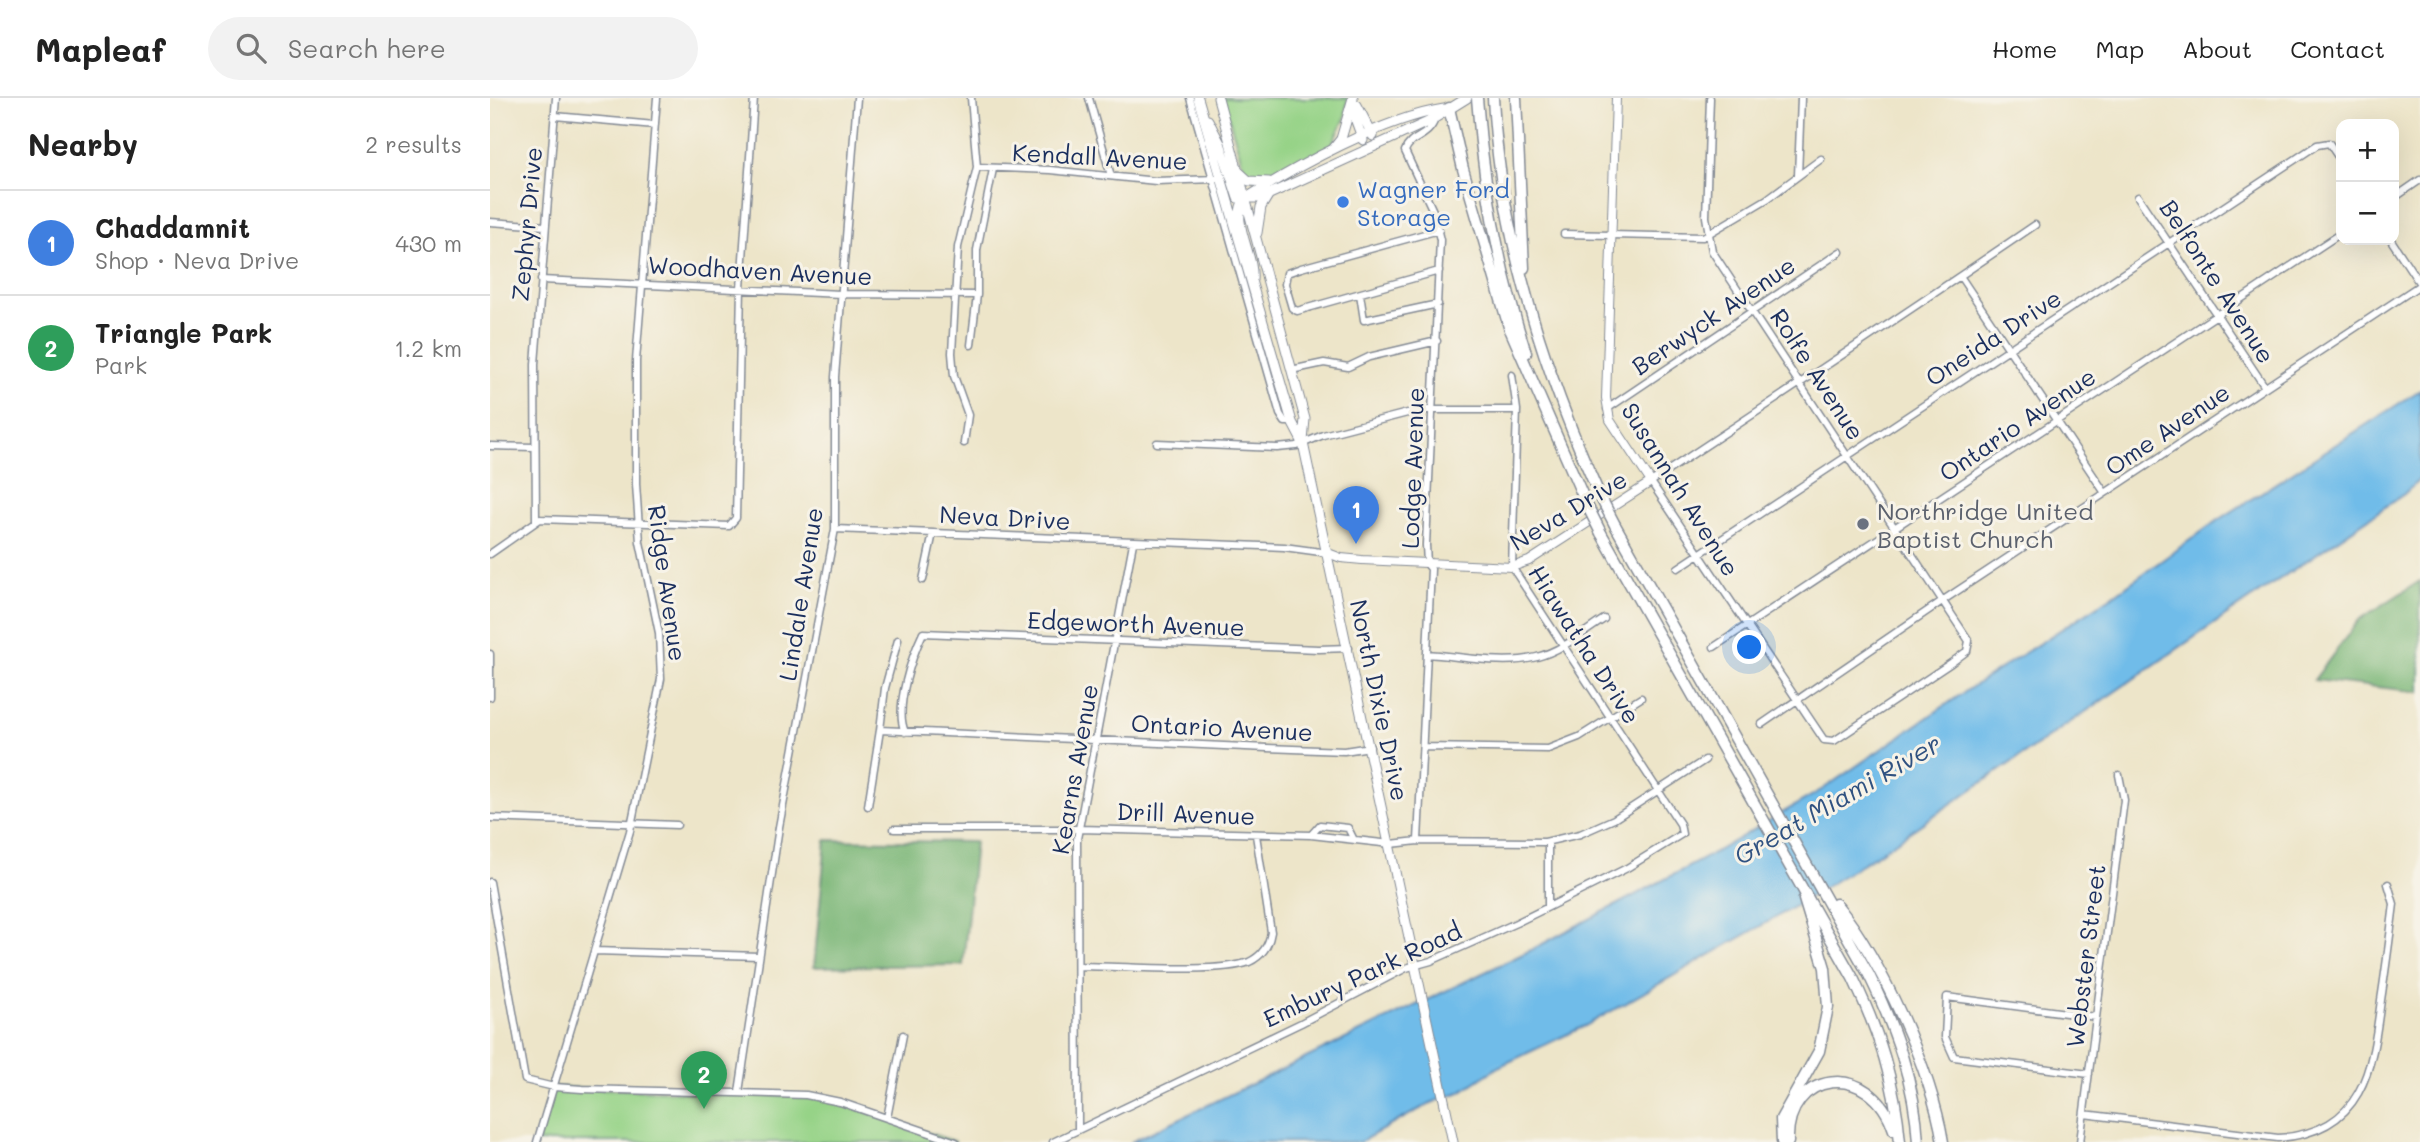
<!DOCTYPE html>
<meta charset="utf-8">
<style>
:root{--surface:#fff;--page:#f2f2f2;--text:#222;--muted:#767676;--line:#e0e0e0;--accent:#0b8043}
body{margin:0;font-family:Mali,sans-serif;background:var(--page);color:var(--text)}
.controls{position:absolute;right:21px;top:21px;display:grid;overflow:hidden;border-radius:14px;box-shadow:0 7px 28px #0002}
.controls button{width:63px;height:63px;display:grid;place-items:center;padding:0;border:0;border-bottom:2px solid var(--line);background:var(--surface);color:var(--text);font:35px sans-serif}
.you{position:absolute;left:1260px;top:550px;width:24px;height:24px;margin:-18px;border:5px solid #fff;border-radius:50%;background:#1a73e8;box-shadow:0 0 0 10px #1a73e833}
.badge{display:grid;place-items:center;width:46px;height:46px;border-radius:50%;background:var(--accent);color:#fff;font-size:23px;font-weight:700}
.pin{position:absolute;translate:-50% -58px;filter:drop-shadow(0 2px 4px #0008)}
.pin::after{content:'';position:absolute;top:37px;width:24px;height:21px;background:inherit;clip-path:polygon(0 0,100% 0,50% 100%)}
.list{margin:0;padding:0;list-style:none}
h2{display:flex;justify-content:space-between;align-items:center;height:91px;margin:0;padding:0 28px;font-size:30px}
h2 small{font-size:23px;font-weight:400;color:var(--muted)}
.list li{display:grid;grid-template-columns:46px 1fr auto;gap:21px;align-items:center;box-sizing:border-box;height:105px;padding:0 28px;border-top:2px solid var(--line)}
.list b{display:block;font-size:26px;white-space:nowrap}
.list p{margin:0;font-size:23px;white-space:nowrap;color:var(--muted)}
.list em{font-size:23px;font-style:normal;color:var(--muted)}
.icon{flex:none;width:38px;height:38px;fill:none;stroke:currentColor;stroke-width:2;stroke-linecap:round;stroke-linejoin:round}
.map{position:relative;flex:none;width:1930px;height:1044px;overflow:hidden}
header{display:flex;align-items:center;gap:42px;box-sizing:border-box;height:98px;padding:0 35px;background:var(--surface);border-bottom:2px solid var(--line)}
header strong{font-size:33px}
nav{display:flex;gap:38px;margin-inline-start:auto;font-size:24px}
.search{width:490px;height:63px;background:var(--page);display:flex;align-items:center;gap:18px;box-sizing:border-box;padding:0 24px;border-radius:38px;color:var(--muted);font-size:26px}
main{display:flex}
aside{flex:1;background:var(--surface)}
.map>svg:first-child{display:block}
.green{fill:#96d387;stroke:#588172;stroke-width:2}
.forest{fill:#78b574;stroke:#4a7269;stroke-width:2}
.water{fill:#6fbce9;stroke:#4576a4;stroke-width:2}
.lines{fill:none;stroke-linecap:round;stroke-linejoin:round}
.minor-casing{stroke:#848a94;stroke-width:9}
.tertiary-casing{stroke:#848a94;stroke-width:10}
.secondary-casing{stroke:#848a94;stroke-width:11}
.motorway-casing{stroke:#848a94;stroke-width:13}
.minor{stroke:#fff;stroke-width:6}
.tertiary{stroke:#fff;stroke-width:8}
.secondary{stroke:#fff;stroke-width:9}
.motorway{stroke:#fff;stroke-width:10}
.motorway-bridge-casing{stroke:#848a94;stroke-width:13;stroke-linecap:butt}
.motorway-bridge{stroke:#fff;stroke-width:10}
.shop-dot{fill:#3f7fe0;stroke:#f7f3e8;stroke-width:2.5}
.worship-dot{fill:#6b7280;stroke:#f7f3e8;stroke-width:2.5}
.labels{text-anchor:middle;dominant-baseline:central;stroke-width:6;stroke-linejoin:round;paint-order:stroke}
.street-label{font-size:24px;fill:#1b2f5e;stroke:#f7f3e8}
.shop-label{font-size:24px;fill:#366cbe;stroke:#f7f3e8;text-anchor:start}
.worship-label{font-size:24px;fill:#5b616d;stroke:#f7f3e8;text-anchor:start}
.water-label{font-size:26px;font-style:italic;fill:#305281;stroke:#f7f3e8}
</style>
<header>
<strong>Mapleaf</strong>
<div class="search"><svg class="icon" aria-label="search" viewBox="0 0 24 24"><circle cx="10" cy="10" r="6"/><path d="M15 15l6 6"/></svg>Search here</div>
<nav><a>Home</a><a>Map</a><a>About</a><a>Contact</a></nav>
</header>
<main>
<aside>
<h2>Nearby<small>2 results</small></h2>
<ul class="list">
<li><span class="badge" style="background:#3f7fe0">1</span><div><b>Chaddamnit</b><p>Shop · Neva Drive</p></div><em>430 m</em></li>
<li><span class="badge" style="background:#2e9e5b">2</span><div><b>Triangle Park</b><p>Park</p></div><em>1.2 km</em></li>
</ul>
</aside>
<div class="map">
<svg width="1930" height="1044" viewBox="0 0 1930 1044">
<rect width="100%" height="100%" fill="#f7f3e8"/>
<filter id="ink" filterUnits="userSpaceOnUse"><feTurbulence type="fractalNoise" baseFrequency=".0143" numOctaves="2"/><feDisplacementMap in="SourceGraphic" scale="14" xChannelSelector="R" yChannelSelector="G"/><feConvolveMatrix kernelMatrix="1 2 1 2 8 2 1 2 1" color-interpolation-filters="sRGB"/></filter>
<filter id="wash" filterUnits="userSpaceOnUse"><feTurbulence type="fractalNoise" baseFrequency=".00686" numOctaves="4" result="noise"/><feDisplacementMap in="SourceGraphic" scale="28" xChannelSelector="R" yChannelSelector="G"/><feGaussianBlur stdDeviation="1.57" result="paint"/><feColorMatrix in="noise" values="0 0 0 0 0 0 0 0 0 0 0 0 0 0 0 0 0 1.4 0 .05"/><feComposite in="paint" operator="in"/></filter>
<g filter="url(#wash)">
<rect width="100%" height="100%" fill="#ede5c9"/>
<!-- green -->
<path class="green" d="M733,0H858L855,21L840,50L770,82L756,78Z
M64,989L332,999L466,1044H47Z"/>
<!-- forest -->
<path class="forest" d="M1930,483V594L1824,582L1869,522Z
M336,742L485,744L473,867L324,869Z"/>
<!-- water -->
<path class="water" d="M1930,292V381L1914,396L1389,755L1297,813L1095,928L1008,969L970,994L941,1005L870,1044H641L1041,852L1217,759L1333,691L1479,591L1621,499L1721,427Z"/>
</g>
<g filter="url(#ink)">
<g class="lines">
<!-- minor casing -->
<g class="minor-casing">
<path id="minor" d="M599,0L621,78
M700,0L790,316L795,324H802
M1220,0L1216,119L1222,153L1479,543L1477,553L1461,565L1344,643L1334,642L1161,384C1289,299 1418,214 1545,127
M65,18L165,27
M487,69L560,72L666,83L726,81
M1308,78L1311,0
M1648,99L1775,289
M1904,100L1930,82
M0,124L55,128
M949,132L811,170L797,175L795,186L802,210L807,213L949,173
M1074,136L1213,139L1277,101L1331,61
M1901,142L1930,186
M1470,178L1615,395
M51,182L351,196L487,197
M870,196L874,222L948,206
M481,247L487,197V152L503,71
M801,272L834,265L858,269L879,259L947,243
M1117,311L1350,154
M474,345L478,317L464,278L462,255L468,149L487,69L481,0
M667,345L787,350L807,348L833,337L929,312H1027
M0,348L44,349
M46,423L45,266L66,0
M345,431L794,449L838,455
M0,456L50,421L239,428L246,420L251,190L264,0
M1188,470L1827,47L1839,45L1851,63
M433,482L443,435
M408,542L395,590L390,632L777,650L854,653L880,649
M1224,549L1851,135
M0,556V599
M937,556C971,558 1014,568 1047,559C1071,553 1094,534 1114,521
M1272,626L1455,501L1930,187
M415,634C404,610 422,558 433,535L829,551L859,550
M933,649L1058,651L1089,639L1151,600
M378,708L390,632
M0,720L187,727
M404,731H590L821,737L901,746L928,743L1055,744L1090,736L1124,721L1215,662
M821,737L830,727L858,730L863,740
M928,743L941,471L937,466L936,447L950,142L943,113L915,53C921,37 938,41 945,21
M0,784L35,982L64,989L92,991L316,997L350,1004L466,1044
M1058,809V744
M105,853L269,858
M589,868C627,868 728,876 759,864C772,858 779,847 781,834L766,737
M1599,976L1464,959L1455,939L1457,899L1606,919
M249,994L289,729L345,431V279L367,0
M1594,1016L1788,1040C1874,1034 1882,971 1891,902C1896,870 1900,838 1904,806L1898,786
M397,1020L413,937
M588,1032L587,741L643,445
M47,1044L140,733L171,581L169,535L150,444L146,386V263L167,0
M563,1044L811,925L916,870L941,863L1026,825L1137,770L1192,736L1190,726L1022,469L1027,312L1022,277
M1590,1044L1634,702L1629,677"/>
</g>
<!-- tertiary casing -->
<g class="tertiary-casing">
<path id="tertiary" d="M838,455L851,460L872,462L1022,469L1039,463L1161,384L1120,322L1116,300L1126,0"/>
</g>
<!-- secondary casing -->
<g class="secondary-casing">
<path id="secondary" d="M708,0L802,324L813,345L963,1044
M728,0L815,321L813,343
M864,5L866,23L873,42
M867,7L883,38
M718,22L730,45L748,100H771L940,23L977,0
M844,50L851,41L863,0
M748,73L759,83L779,84
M767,135L771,109L779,96
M762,182C765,157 739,123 755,101C807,68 894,20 954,11"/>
</g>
<!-- motorway casing -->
<g class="motorway-casing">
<path id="motorway" d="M987,0C993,87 1009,172 1036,255
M1003,0C1010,137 1053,271 1109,396
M1026,0L1034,170
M959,10L973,71L1019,229L1096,405
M1125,427L1379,877C1405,930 1425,985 1428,1044
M1111,435L1363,880C1389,934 1405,984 1410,1044
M1346,806C1392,863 1441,972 1453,1044
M1292,1044L1291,1021L1329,953L1338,909L1335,870L1314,801
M1298,1044C1295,972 1381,961 1404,1032"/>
</g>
<!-- minor -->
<use href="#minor" class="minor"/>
<!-- tertiary -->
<use href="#tertiary" class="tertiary"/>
<!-- secondary -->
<use href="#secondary" class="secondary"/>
<!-- motorway -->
<use href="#motorway" class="motorway"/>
<!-- motorway-bridge casing -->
<g class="motorway-bridge-casing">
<path id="motorway-bridge" d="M1109,396L1125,427
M1096,405L1111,435"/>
</g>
<!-- motorway-bridge -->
<use href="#motorway-bridge" class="motorway-bridge"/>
</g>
</g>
<!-- markers -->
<circle class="shop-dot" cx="853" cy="104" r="7"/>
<circle class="worship-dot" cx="1373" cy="426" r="7"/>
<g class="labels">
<!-- street labels -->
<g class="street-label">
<text transform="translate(610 58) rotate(3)">Kendall Avenue</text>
<text transform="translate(36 126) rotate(-85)">Zephyr Drive</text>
<text transform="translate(270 172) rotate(3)">Woodhaven Avenue</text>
<text transform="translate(1728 183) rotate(57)">Belfonte Avenue</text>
<text transform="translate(1223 217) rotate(-34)">Berwyck Avenue</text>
<text transform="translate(1503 239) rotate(-33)">Oneida Drive</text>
<text transform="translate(1328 276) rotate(57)">Rolfe Avenue</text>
<text transform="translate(1527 326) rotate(-34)">Ontario Avenue</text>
<text transform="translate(1677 331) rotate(-34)">Ome Avenue</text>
<text transform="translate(922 370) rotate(-88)">Lodge Avenue</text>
<text transform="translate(1191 391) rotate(58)">Susannah Avenue</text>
<text transform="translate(1078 412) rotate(-31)">Neva Drive</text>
<text transform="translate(515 419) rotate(3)">Neva Drive</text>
<text transform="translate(178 485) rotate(82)">Ridge Avenue</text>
<text transform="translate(310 496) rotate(-81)">Lindale Avenue</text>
<text transform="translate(646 525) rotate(2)">Edgeworth Avenue</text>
<text transform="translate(1095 546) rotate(57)">Hiawatha Drive</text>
<text transform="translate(890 602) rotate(78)">North Dixie Drive</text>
<text transform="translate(732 629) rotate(3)">Ontario Avenue</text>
<text transform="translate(584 671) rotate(-80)">Kearns Avenue</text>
<text transform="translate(696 715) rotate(2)">Drill Avenue</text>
<text transform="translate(1595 858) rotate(-83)">Webster Street</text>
<text transform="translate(872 876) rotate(-25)">Embury Park Road</text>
</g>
<!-- shop labels -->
<g class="shop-label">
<text x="867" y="90">Wagner Ford<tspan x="867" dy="28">Storage</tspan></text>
</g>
<!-- worship labels -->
<g class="worship-label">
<text x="1387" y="412">Northridge United<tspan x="1387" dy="28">Baptist Church</tspan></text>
</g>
<!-- water labels -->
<g class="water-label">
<text transform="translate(1347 701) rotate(-30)">Great Miami River</text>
</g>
</g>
</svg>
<div class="controls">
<button>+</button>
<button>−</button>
</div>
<div class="you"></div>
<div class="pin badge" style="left:866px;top:446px;background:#3f7fe0">1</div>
<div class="pin badge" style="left:214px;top:1011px;background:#2e9e5b">2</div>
</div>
</main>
